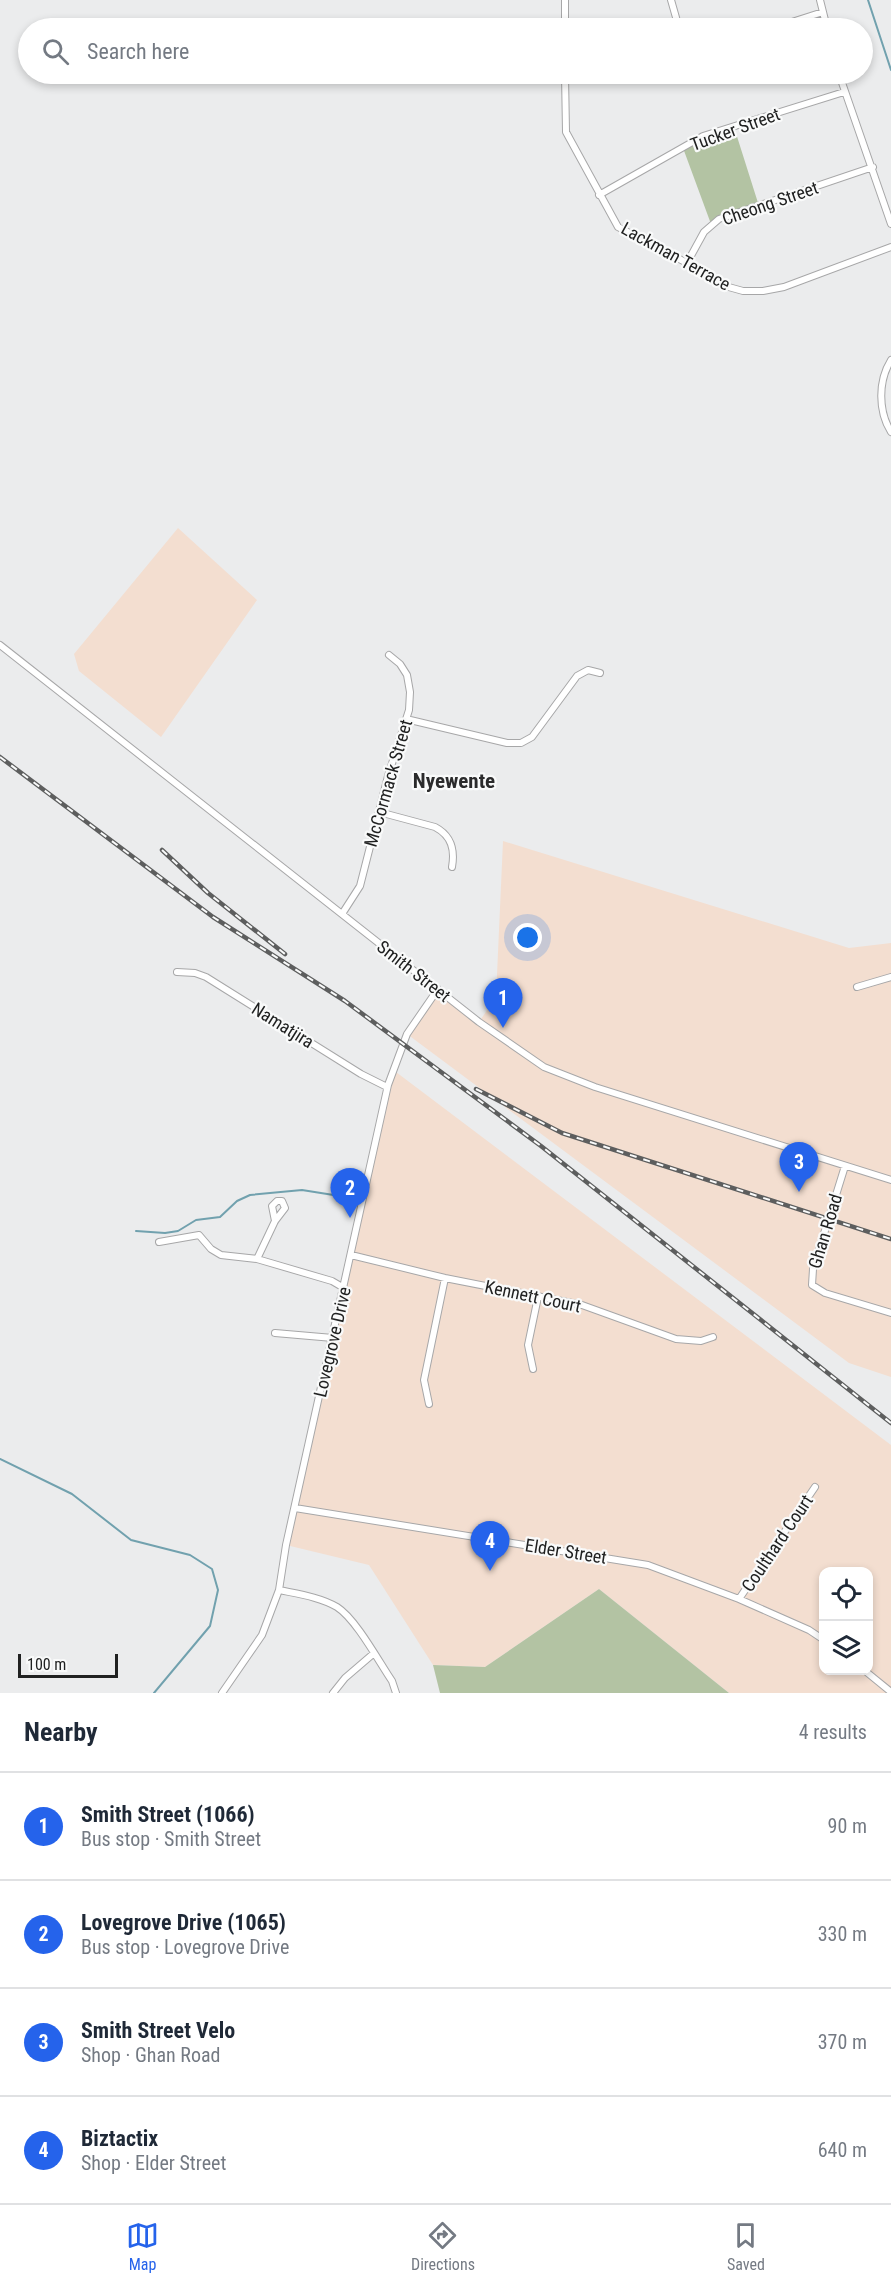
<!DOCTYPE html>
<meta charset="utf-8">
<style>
:root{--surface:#fff;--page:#f6f6f7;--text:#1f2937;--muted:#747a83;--line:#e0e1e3;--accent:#2563eb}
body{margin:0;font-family:"Roboto Condensed",sans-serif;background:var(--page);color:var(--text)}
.controls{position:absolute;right:18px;bottom:18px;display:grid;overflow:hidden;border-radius:12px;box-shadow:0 3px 9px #0003}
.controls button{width:54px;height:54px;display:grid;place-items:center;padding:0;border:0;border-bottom:2px solid var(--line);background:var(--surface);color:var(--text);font:30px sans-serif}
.scale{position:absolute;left:18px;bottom:15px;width:100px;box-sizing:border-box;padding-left:6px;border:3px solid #202121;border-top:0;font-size:16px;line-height:21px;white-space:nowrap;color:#202121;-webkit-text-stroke:4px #f9fafa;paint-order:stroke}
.you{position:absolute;left:528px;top:938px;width:21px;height:21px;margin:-15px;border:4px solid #fff;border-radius:50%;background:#1a73e8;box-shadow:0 0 0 9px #1a73e833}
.badge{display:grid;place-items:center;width:39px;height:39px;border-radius:50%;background:var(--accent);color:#fff;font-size:20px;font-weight:700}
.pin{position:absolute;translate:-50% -50px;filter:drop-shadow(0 2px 3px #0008)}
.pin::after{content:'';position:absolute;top:32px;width:21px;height:18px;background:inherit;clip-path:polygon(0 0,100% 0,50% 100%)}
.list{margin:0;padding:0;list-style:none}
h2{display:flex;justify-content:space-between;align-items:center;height:78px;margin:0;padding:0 24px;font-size:26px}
h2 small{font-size:20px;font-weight:400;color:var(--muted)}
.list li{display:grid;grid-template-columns:39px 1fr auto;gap:18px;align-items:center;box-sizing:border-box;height:108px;padding:0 24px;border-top:2px solid var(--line)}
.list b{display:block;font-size:22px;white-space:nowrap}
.list p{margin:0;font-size:20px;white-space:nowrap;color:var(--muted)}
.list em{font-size:20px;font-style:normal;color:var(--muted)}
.icon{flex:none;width:33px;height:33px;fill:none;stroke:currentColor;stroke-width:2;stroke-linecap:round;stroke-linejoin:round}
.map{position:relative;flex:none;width:891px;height:1693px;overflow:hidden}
.search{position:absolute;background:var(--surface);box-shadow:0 3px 9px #0003;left:18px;right:18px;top:18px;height:66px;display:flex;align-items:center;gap:15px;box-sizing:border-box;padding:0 21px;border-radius:33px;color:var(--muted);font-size:22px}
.sheet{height:510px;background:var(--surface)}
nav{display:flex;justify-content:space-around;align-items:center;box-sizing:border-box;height:84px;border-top:2px solid var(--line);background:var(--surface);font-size:16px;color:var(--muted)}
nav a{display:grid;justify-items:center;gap:3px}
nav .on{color:var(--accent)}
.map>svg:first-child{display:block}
.industrial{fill:#f3ded0;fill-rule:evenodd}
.green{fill:#b3c3a3}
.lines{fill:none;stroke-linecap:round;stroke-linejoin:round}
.stream{stroke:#71a1ae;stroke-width:2}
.street-casing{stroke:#a7a7a8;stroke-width:8}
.street{stroke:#fff;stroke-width:6}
.rail-casing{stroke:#5d5e5e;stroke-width:4.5}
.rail{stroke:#f9fafa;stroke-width:2;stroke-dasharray:7;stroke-linecap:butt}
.labels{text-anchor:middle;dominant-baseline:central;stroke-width:4.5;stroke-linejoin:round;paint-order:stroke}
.street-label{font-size:18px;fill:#202121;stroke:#f9fafa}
.quarter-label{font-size:21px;font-weight:bold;fill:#2b2b2c;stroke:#f9fafa}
</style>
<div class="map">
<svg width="891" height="1693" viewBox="0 0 891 1693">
<rect width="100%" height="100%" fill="#ebeced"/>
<!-- industrial -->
<path class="industrial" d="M178,528L257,600L161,737L79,671L74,654Z
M503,841L849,948L891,943V1377L849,1363L407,1034L438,989L479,1022L496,997Z
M392,1069L891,1445V1693H729L599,1589L485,1667L433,1665L369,1565L286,1545ZM824,1572H868V1670H824Z"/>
<!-- green -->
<path class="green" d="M734,127L759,206L711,224L683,148L703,136Z
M599,1589L729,1693H440L433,1665L485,1667Z"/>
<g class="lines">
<!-- stream -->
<path class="stream" d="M868,0L891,70
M136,1231L165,1233L178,1231L196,1220L220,1217L237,1201L250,1195L302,1190L346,1197
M0,1459L72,1494L131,1540L190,1555L212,1569L218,1590L210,1626L154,1693"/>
<!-- street casing -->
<g class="street-casing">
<path id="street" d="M671,0L679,28
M820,0L827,28
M565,28V0
M773,28L823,12
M565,74L566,132L618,227L687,263L725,286L743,291H763L784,287L891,247
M839,74L891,224
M599,195L703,136L844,92
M687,263L704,232L719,219L873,167
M891,360C878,381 878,411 891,432
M0,645L479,1022L544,1067L595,1087L891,1180
M406,719L507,743H521L532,737L577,676L588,670L600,673
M379,812L435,827C452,836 455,850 452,867
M342,914L360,886L388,776L409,710L410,692L407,675L400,664L389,655
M177,972L195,973L206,977L361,1074L387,1087
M857,987L891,977
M845,1166L813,1269L812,1285L825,1293L891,1313
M159,1242L199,1235L211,1249L221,1255L257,1259L332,1281L344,1288
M351,1255L445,1278L582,1305L676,1339L701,1341L713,1337
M257,1259L275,1221L285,1208L282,1201H277L272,1206L275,1221
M275,1333L333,1338
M533,1369L528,1345L538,1297
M429,1404L424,1380L445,1278
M295,1508L648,1565L739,1599L809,1630L824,1640
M279,1590C298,1594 320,1597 337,1607C356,1619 379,1662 392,1681L396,1693
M739,1599L815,1487
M864,1670L891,1692
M222,1693L262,1635L279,1590L286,1545L388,1085L407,1034L438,989
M333,1693L345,1678L373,1654"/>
</g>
<!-- street -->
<use href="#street" class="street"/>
<!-- rail casing -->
<g class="rail-casing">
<path id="rail" d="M0,757L213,917L345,1001L541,1146L891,1423
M162,850L208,893L285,954
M476,1089L562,1133L891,1239"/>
</g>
<!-- rail -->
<use href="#rail" class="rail"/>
</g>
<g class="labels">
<!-- street labels -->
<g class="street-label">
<text transform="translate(735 129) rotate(-20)">Tucker Street</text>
<text transform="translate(770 203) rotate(-19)">Cheong Street</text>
<text transform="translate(676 256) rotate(29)">Lackman Terrace</text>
<text transform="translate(388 783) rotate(-74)">McCormack Street</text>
<text transform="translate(414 971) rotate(38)">Smith Street</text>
<text transform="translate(283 1025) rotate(32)">Namatjira</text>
<text transform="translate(825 1231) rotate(-73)">Ghan Road</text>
<text transform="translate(533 1296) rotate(12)">Kennett Court</text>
<text transform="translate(332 1342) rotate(-77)">Lovegrove Drive</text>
<text transform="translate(777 1543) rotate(-56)">Coulthard Court</text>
<text transform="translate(566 1551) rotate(9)">Elder Street</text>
</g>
<!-- quarter labels -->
<g class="quarter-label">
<text x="454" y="781">Nyewente</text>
</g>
</g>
</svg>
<div class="controls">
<button><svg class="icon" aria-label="locate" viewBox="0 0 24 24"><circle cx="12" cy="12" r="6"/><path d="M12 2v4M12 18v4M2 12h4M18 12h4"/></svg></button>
<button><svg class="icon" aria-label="layers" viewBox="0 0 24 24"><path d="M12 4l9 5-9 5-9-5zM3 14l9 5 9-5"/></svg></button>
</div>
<div class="scale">100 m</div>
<div class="you"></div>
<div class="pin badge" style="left:503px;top:1028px">1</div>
<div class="pin badge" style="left:350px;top:1218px">2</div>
<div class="pin badge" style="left:799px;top:1192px">3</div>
<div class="pin badge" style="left:490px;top:1571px">4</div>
<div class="search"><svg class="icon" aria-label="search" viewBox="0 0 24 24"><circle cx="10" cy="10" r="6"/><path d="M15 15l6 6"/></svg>Search here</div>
</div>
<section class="sheet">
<h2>Nearby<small>4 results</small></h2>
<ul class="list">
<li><span class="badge">1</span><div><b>Smith Street (1066)</b><p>Bus stop · Smith Street</p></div><em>90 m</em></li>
<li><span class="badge">2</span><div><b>Lovegrove Drive (1065)</b><p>Bus stop · Lovegrove Drive</p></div><em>330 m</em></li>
<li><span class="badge">3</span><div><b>Smith Street Velo</b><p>Shop · Ghan Road</p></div><em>370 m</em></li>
<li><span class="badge">4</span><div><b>Biztactix</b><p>Shop · Elder Street</p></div><em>640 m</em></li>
</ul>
</section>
<nav>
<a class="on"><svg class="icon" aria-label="map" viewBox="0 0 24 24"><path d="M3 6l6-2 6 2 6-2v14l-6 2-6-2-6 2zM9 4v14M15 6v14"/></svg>Map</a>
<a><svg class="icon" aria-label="directions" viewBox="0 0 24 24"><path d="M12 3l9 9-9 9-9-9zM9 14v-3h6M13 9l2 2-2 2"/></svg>Directions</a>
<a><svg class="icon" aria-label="saved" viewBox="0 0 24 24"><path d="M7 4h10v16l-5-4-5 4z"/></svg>Saved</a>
</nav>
